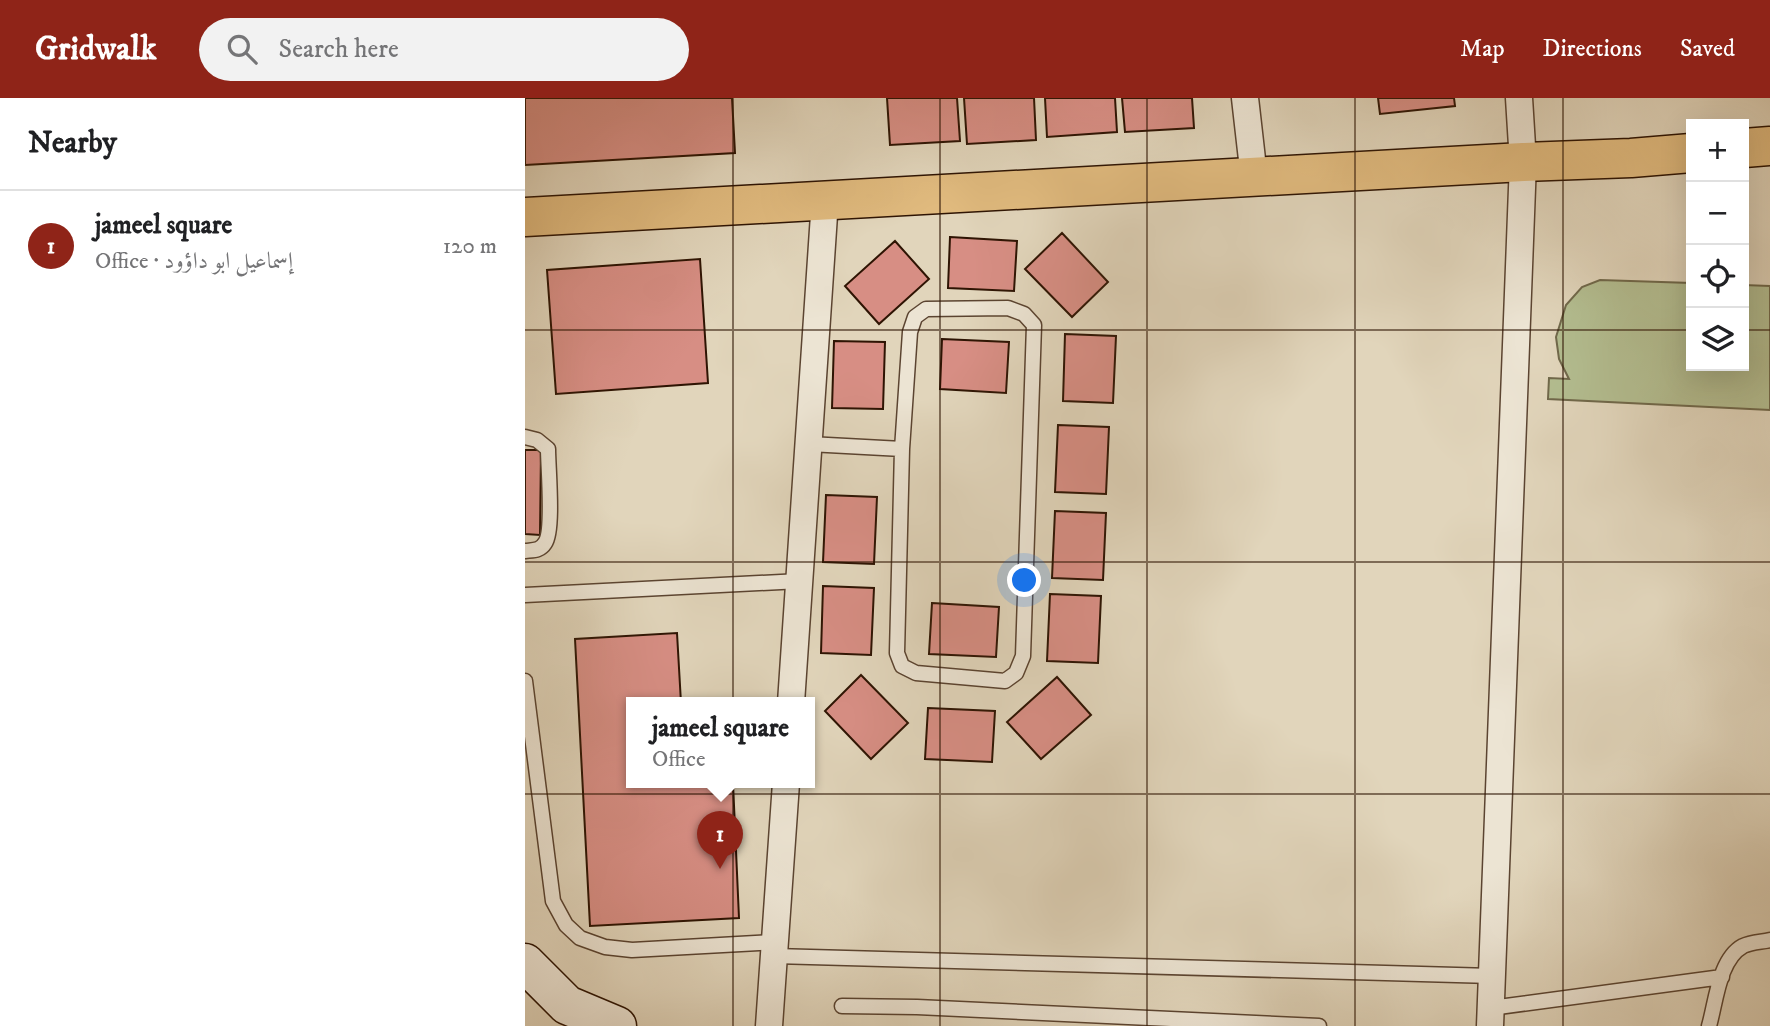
<!DOCTYPE html>
<meta charset="utf-8">
<style>
:root{--surface:#fff;--page:#f2f2f2;--text:#202124;--muted:#757577;--line:#e0e0e0;--accent:#8f2418}
body{margin:0;font-family:"IM FELL DW Pica",Amiri,serif;background:var(--page);color:var(--text)}
.controls{position:absolute;right:21px;top:21px;display:grid;overflow:hidden;border-radius:0px;box-shadow:0 7px 28px #0002}
.controls button{width:63px;height:63px;display:grid;place-items:center;padding:0;border:0;border-bottom:2px solid var(--line);background:var(--surface);color:var(--text);font:35px sans-serif}
.you{position:absolute;left:500px;top:483px;width:24px;height:24px;margin:-18px;border:5px solid #fff;border-radius:50%;background:#1a73e8;box-shadow:0 0 0 10px #1a73e833}
.badge{display:grid;place-items:center;width:46px;height:46px;border-radius:50%;background:var(--accent);color:#fff;font-size:23px;font-weight:700}
.pin{position:absolute;translate:-50% -58px;filter:drop-shadow(0 2px 4px #0008)}
.pin::after{content:'';position:absolute;top:37px;width:24px;height:21px;background:inherit;clip-path:polygon(0 0,100% 0,50% 100%)}
.popup{position:absolute;left:101px;top:599px;width:189px;height:91px;box-sizing:border-box;display:grid;place-content:center;border-radius:0px;background:var(--surface);filter:drop-shadow(0 2px 5px #0005);font-size:23px;white-space:nowrap;color:var(--muted)}
.popup b{font-size:26px;color:var(--text)}
.popup::after{content:'';position:absolute;left:50%;top:100%;margin-left:-14px;border:14px solid transparent;border-top-color:var(--surface)}
.list{margin:0;padding:0;list-style:none}
h2{display:flex;justify-content:space-between;align-items:center;height:91px;margin:0;padding:0 28px;font-size:30px}
h2 small{font-size:23px;font-weight:400;color:var(--muted)}
.list li{display:grid;grid-template-columns:46px 1fr auto;gap:21px;align-items:center;box-sizing:border-box;height:112px;padding:0 28px;border-top:2px solid var(--line)}
.list b{display:block;font-size:26px;white-space:nowrap}
.list p{margin:0;font-size:23px;white-space:nowrap;color:var(--muted)}
.list em{font-size:23px;font-style:normal;color:var(--muted)}
.icon{flex:none;width:38px;height:38px;fill:none;stroke:currentColor;stroke-width:2;stroke-linecap:round;stroke-linejoin:round}
.map{position:relative;flex:none;width:1245px;height:928px;overflow:hidden}
header{display:flex;align-items:center;gap:42px;box-sizing:border-box;height:98px;padding:0 35px;background:var(--accent);color:#fff}
header strong{font-size:33px}
nav{display:flex;gap:38px;margin-inline-start:auto;font-size:24px}
.search{width:490px;height:63px;background:var(--page);display:flex;align-items:center;gap:18px;box-sizing:border-box;padding:0 24px;border-radius:38px;color:var(--muted);font-size:26px}
main{display:flex}
aside{flex:1;background:var(--surface)}
.map>svg:first-child{display:block}
.green{fill:#b3bd90;stroke:#70684a;stroke-width:2}
.building{fill:#d78e84;stroke:#2e1403;stroke-width:2}
.lines{fill:none;stroke-linecap:round;stroke-linejoin:round}
.service-casing{stroke:#5b4431;stroke-width:17}
.minor-casing{stroke:#5b4431;stroke-width:29}
.secondary-casing{stroke:#2e1403;stroke-width:41}
.primary-casing{stroke:#2e1403;stroke-width:41}
.service{stroke:#ece4d3;stroke-width:14}
.minor{stroke:#ece4d3;stroke-width:26}
.secondary{stroke:#ece4d3;stroke-width:38}
.primary{stroke:#e0ba7e;stroke-width:38}
.grid{fill:none;stroke:#2e1403;stroke-width:2;stroke-opacity:0.55}
</style>
<header>
<strong>Gridwalk</strong>
<div class="search"><svg class="icon" aria-label="search" viewBox="0 0 24 24"><circle cx="10" cy="10" r="6"/><path d="M15 15l6 6"/></svg>Search here</div>
<nav><a>Map</a><a>Directions</a><a>Saved</a></nav>
</header>
<main>
<aside>
<h2>Nearby<small></small></h2>
<ul class="list">
<li><span class="badge">1</span><div><b>jameel square</b><p>Office · إسماعيل ابو داؤود</p></div><em>120 m</em></li>
</ul>
</aside>
<div class="map">
<svg width="1245" height="928" viewBox="0 0 1245 928">
<rect width="100%" height="100%" fill="#e1d5bb"/>
<filter id="stains"><feTurbulence type="fractalNoise" baseFrequency=".00286" numOctaves="4"/><feColorMatrix values="0 0 0 0 .2 0 0 0 0 .09 0 0 0 0 .02 0 0 0 .5 -.17"/></filter>
<radialGradient id="worn" r=".72"><stop offset=".6" stop-color="#630" stop-opacity="0"/><stop offset="1" stop-color="#630" stop-opacity=".3"/></radialGradient>
<!-- green -->
<path class="green" d="M1075,182L1166,185V268H1219V187L1245,188V312L1023,301L1024,280L1044,281L1034,261L1031,239L1041,207L1057,189Z"/>
<!-- building -->
<path class="building" d="M0,0H207L210,55L0,67Z
M362,0H432L435,43L365,47Z
M439,0H509L511,42L442,46Z
M520,0H590L592,34L522,39Z
M597,0H667L669,30L600,34Z
M853,0H929L930,8L855,16Z
M537,135L583,184L547,219L500,171Z
M425,139L492,143L489,193L423,190Z
M370,143L404,181L354,226L320,188Z
M175,161L183,285L31,296L22,172Z
M540,236L591,238L588,305L538,303Z
M417,241L484,244L481,295L415,291Z
M309,243L360,244L358,311L307,310Z
M533,327L584,329L581,396L530,394Z
M0,352H16L15,437L0,436Z
M301,397L352,399L349,466L298,464Z
M530,413L581,415L578,482L527,480Z
M298,488L349,490L346,557L296,555Z
M525,496L576,498L573,565L522,563Z
M407,505L474,509L471,559L404,556Z
M152,535L156,605H106V685H208L214,820L65,828L50,541Z
M336,577L383,625L346,661L300,613Z
M532,579L566,617L516,661L482,624Z
M403,610L470,613L467,664L400,661Z"/>
<g class="lines">
<!-- service casing -->
<g class="service-casing">
<path id="service" d="M0,339L12,342L23,351C23,369 29,433 20,445C15,453 8,452 0,453
M284,346L377,351L385,234L390,219L401,211L483,210L499,216L509,227L498,558L491,575L480,583L391,575L377,568L372,555L377,351
M0,497L275,483
M0,583L28,803L41,827L55,840L80,849L107,852L250,844
M249,858L967,878
M317,908L392,909L794,928
M966,910L1197,879
M1184,928C1191,904 1194,861 1218,848C1226,844 1236,844 1245,842"/>
</g>
<!-- minor casing -->
<g class="minor-casing">
<path id="minor" d="M720,0L729,79
M266,605L300,102
M244,928L261,685
M965,928L998,64L994,0"/>
</g>
<!-- secondary casing -->
<g class="secondary-casing">
<path id="secondary" d="M0,865L42,907L92,928"/>
</g>
<!-- primary casing -->
<g class="primary-casing">
<path id="primary" d="M1219,50L1245,48
M0,119L998,64L1106,60L1166,55"/>
</g>
<!-- service -->
<use href="#service" class="service"/>
<!-- minor -->
<use href="#minor" class="minor"/>
<!-- secondary -->
<use href="#secondary" class="secondary"/>
<!-- primary -->
<use href="#primary" class="primary"/>
</g>
<!-- grid -->
<path class="grid" d="M208,0V928M415,0V928M622,0V928M830,0V928M1038,0V928M0,232H1166M1219,232H1245M0,464H1245M0,696H1245"/>
<rect width="100%" height="100%" filter="url(#stains)"/>
<rect width="100%" height="100%" fill="url(#worn)"/>
</svg>
<div class="controls">
<button>+</button>
<button>−</button>
<button><svg class="icon" aria-label="locate" viewBox="0 0 24 24"><circle cx="12" cy="12" r="6"/><path d="M12 2v4M12 18v4M2 12h4M18 12h4"/></svg></button>
<button><svg class="icon" aria-label="layers" viewBox="0 0 24 24"><path d="M12 4l9 5-9 5-9-5zM3 14l9 5 9-5"/></svg></button>
</div>
<div class="you"></div>
<div class="pin badge" style="left:195px;top:771px">1</div>
<div class="popup"><b>jameel square</b>Office</div>
</div>
</main>
